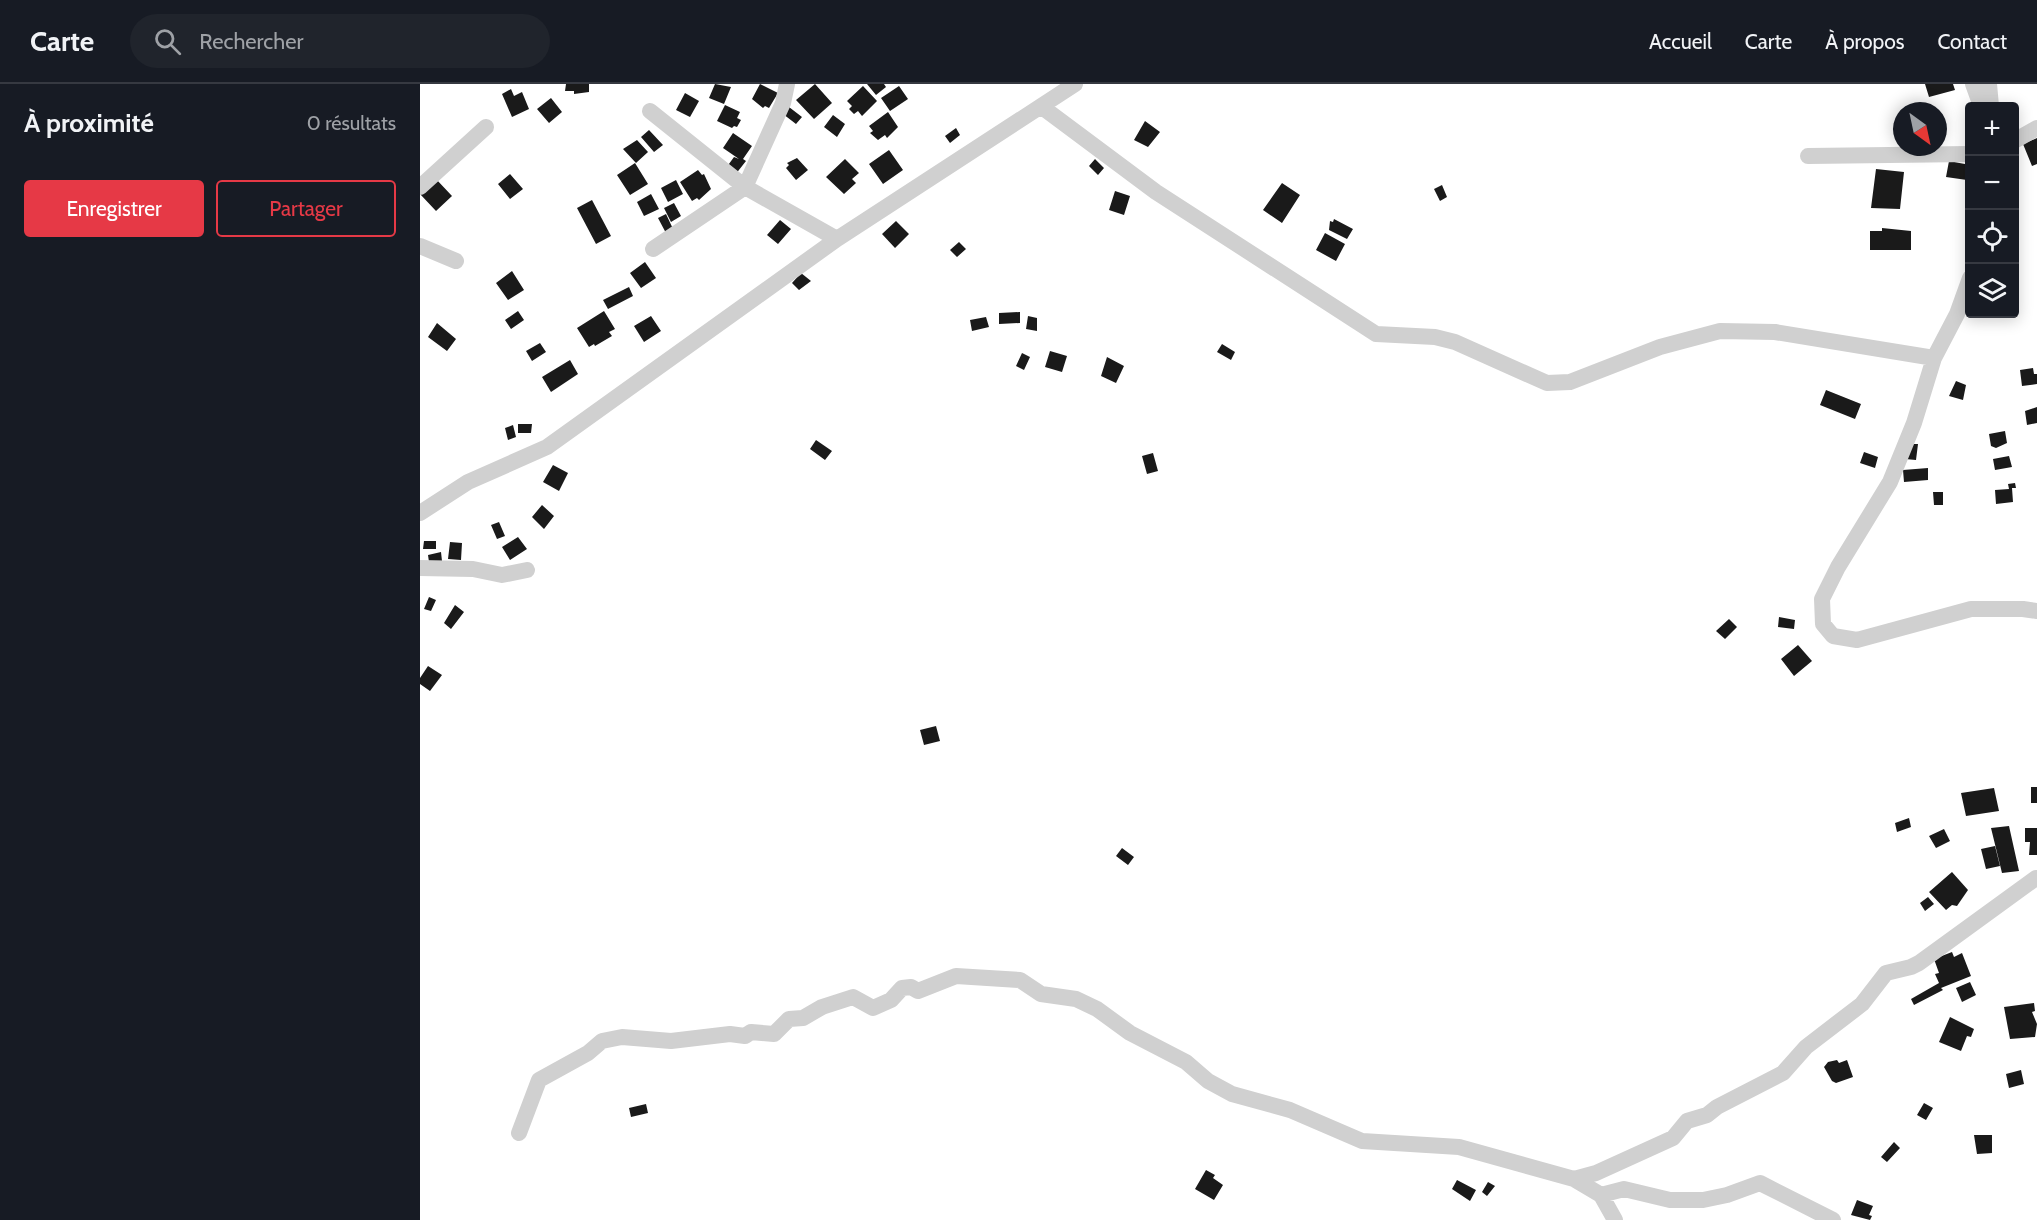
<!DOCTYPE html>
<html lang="fr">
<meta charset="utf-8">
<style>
:root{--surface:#171b24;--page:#20242c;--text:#f1f3f6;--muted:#9ea1a6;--line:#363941;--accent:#e63946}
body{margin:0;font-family:Cabin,sans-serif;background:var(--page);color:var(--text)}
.controls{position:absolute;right:18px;top:18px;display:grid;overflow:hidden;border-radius:6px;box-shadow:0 3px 15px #0003}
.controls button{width:54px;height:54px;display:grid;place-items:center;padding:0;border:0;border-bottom:2px solid var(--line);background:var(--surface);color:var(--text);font:30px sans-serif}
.compass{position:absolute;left:1473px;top:18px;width:54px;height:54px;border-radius:50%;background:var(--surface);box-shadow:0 3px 15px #0003;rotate:147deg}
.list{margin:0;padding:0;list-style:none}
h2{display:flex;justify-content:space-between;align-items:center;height:78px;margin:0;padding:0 24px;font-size:26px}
h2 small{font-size:20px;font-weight:400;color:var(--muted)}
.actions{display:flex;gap:12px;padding:18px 24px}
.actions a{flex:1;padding:14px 0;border:2px solid var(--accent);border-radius:6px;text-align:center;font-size:21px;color:var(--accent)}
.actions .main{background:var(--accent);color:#fff}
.icon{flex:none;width:33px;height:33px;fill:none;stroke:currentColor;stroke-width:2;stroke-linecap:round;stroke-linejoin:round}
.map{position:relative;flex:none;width:1617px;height:1136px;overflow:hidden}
header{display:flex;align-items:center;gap:36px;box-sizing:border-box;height:84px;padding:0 30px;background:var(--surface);border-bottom:2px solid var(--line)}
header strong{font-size:28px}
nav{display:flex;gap:33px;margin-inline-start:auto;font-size:21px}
.search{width:420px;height:54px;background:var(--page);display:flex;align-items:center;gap:15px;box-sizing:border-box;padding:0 21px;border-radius:33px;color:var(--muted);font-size:22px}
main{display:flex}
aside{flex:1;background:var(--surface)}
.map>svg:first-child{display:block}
.building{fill:#1a1a1a}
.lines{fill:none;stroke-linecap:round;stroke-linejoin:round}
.minor{stroke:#d0d0d0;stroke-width:16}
</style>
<header>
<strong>Carte</strong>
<div class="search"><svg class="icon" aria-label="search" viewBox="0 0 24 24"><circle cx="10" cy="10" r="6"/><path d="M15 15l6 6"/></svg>Rechercher</div>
<nav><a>Accueil</a><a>Carte</a><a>À propos</a><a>Contact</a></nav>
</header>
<main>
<aside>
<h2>À proximité<small>0 résultats</small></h2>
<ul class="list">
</ul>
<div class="actions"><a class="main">Enregistrer</a><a>Partager</a></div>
</aside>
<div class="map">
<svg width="1617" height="1136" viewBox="0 0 1617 1136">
<rect width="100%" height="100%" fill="#fff"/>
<!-- building -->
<path class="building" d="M146,0H169V8L154,10V7H145Z
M295,0L311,3L304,20L289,14Z
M340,0L358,9L349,24L345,22L343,24L332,15Z
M395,0L412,19L394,35L376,16Z
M447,0H464L466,3L456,11Z
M1505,0H1533L1535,6L1509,13Z
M443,2L457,17L442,32L438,27L434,30L429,25L432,22L427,17Z
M479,2L488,15L470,27L461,14Z
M91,5L94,12L102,8L109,25L92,33L82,10Z
M265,9L279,17L270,33L256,26Z
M131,14L142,28L129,39L117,25Z
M305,21L320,28L317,34L321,36L317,43L314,42L312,44L297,37Z
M369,23L382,33L376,40L363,30Z
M468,28L478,43L467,54L465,51L458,56L450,49L453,47L449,42Z
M413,31L425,40L417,53L404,43Z
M725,37L740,48L728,63L714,56Z
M536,44L540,51L530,59L525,52Z
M229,46L243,61L234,68L221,53Z
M313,49L332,62L323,75L326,77L315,91L306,84L314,73L319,75L303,64Z
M1617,54V80L1612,82L1603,60Z
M217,56L228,68L216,79L203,65Z
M469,66L483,86L463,100L449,80Z
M377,74L388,86L376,96L366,84L369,81L367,79Z
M425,75L439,89L432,95L436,99L424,110L406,93Z
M675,75L684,84L678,91L669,82Z
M1529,77L1550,81L1547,96L1526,93Z
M215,79L228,100L210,111L197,91Z
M1456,85L1484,88L1480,125L1451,124Z
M278,86L282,91L284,90L291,105L279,116L277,114L272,117L260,98Z
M90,90L103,105L90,115L78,100Z
M16,95L32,112L16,127L0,110Z
M256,96L263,110L248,118L241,104Z
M862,99L880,111L862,139L843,126Z
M1022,101L1027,113L1020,117L1014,105Z
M695,107L710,112L704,131L689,126Z
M231,110L239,125L224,132L217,118Z
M172,116L191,152L176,160L157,124Z
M254,119L261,132L251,138L244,124Z
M246,130L254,147L247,151L238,134Z
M914,135L933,145L927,155L909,146L910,137L913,138Z
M360,136L371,145L358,160L347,151Z
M476,137L489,150L475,164L462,150Z
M1462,144L1491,147V166H1450V147H1462Z
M905,149L925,160L916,177L896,166Z
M539,158L546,165L537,173L530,166Z
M225,178L236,194L221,204L210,189Z
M92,187L104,206L88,216L76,199Z
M381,189L391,197L379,206L372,199Z
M209,203L213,212L188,225L183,216Z
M98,227L104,236L91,245L85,236Z
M184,227L195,245L189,248L192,252L175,262L174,260L169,263L157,244Z
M600,228V239L579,240V229Z
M231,232L241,247L224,258L214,242Z
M608,232L617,234V247L606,245Z
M566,233L569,243L552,247L550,236Z
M17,239L36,255L27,267L8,253Z
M120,259L126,268L112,277L106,267Z
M802,260L815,268L811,276L797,268Z
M630,267L647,272L642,288L625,283Z
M602,269L610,273L604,286L596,282Z
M687,273L704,282L696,299L681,292Z
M150,276L158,290L131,308L122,293Z
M1613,284L1614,290H1617V300L1602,302L1600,286Z
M1536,297L1546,301L1543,316L1529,312Z
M1406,306L1441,320L1435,335L1400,321Z
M1617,323V339L1607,341L1605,327Z
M98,340H112L111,349H98Z
M93,341L96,353L88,356L85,344Z
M1585,347L1587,359L1576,364L1571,362L1569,350Z
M396,356L412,367L405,376L390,365Z
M1486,360H1498L1496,376L1485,375Z
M1444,368L1458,373L1455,384L1440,379Z
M733,369L738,387L727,390L722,372Z
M1589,372L1592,383L1575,386L1573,375Z
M133,381L148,389L139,407L123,398Z
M1508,384V396L1484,398L1483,386Z
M1595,399L1596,404H1592L1593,418L1576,420L1575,406L1589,405L1588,400Z
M1513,408H1523V421H1514Z
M122,421L134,432L124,445L112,433Z
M79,438L85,452L77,455L71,441Z
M98,453L107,465L90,476L82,463Z
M4,457H16V465H3Z
M30,458L42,459L41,476L28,475Z
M21,468L22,477L9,478L8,471Z
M9,513L16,516L11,527L4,525Z
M35,521L44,528L31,545L24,539Z
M1359,533L1375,536L1374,545L1358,543Z
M1309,535L1317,543L1305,555L1296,547Z
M1378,561L1392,577L1374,592L1361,575Z
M8,582L22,591L10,607L0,600V594Z
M516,642L520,657L504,661L500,646Z
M1611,703H1617V719H1611Z
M1574,704L1579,727L1546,732L1541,709Z
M1489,734L1491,743L1477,748L1475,739Z
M1589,742L1599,787L1582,789L1571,744Z
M1605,744H1617V771H1609L1610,758H1605Z
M1524,745L1530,757L1516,764L1509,752Z
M1575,762L1580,782L1566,785L1561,765Z
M702,764L714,773L708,781L696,772Z
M1532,788L1548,806L1537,822L1532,821L1526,826L1509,808Z
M1508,813L1514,820L1505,827L1500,819Z
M1532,868L1534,873L1542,869L1551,892L1521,904L1523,906L1494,921L1491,915L1519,899L1515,890L1519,889L1514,875Z
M1550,898L1556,911L1542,918L1536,904Z
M1614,919L1615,927L1612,928L1617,940L1615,953L1590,955L1584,923Z
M1530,933L1554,945L1551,953L1547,952L1541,967L1519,958Z
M1417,976L1419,979L1427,976L1433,993L1416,999L1412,997L1404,983L1408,978Z
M1601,986L1604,1000L1589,1004L1586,990Z
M1504,1019L1513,1024L1506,1036L1497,1031Z
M226,1020L228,1029L211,1033L209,1024Z
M1554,1051H1572V1069L1557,1070Z
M1474,1058L1480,1064L1467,1078L1461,1073Z
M786,1086L795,1091L793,1094L803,1101L794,1116L775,1105Z
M1037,1096L1056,1106L1050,1117L1032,1105Z
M1068,1098L1075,1102L1067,1112L1062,1108Z
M1437,1116L1453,1122L1449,1131L1452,1132L1450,1136L1431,1131Z"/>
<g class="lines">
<!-- minor -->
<path class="minor" d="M1553,0L1561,22
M1569,0L1571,22
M622,23L736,108L956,250L1015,253L1035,258L1127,299L1150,298L1240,263L1300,247L1355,248L1514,274
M230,27L325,103L417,155
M1594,57L1617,44
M1388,72L1550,70
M0,103L66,43
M0,162L36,177
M233,165L325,103L363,19L367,0
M1550,194L1537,230L1514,274L1494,339L1470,398L1418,483L1402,515L1403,540L1413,552L1437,556L1551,525H1603L1617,527
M0,429L48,398L127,363L417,155L655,0
M0,484L53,485L82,491L107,486
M99,1049L119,996L168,969L182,957L202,953L251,957L310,950L325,952L331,948L354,950L369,935L383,934L402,923L433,913L453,924L471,916L482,904L491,903L498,907L536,892L600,896L621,910L656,915L677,925L710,949L766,978L788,997L812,1010L870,1026L942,1057L1039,1063L1154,1095L1176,1089L1253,1054L1267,1037L1287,1031L1297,1023L1363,989L1386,963L1442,920L1466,889L1491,883L1499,879L1616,794
M1154,1095L1181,1111L1204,1105L1250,1116H1283L1307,1111L1340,1099L1413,1136
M1181,1111L1195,1136"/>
</g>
</svg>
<div class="controls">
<button>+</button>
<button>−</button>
<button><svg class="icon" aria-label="locate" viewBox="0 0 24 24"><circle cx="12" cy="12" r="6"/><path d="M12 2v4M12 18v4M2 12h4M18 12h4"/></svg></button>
<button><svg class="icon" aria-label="layers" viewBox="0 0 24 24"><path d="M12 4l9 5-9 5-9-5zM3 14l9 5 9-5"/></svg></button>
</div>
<svg class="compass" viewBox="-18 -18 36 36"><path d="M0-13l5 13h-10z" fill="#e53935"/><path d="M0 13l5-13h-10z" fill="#9ea1a6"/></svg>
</div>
</main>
